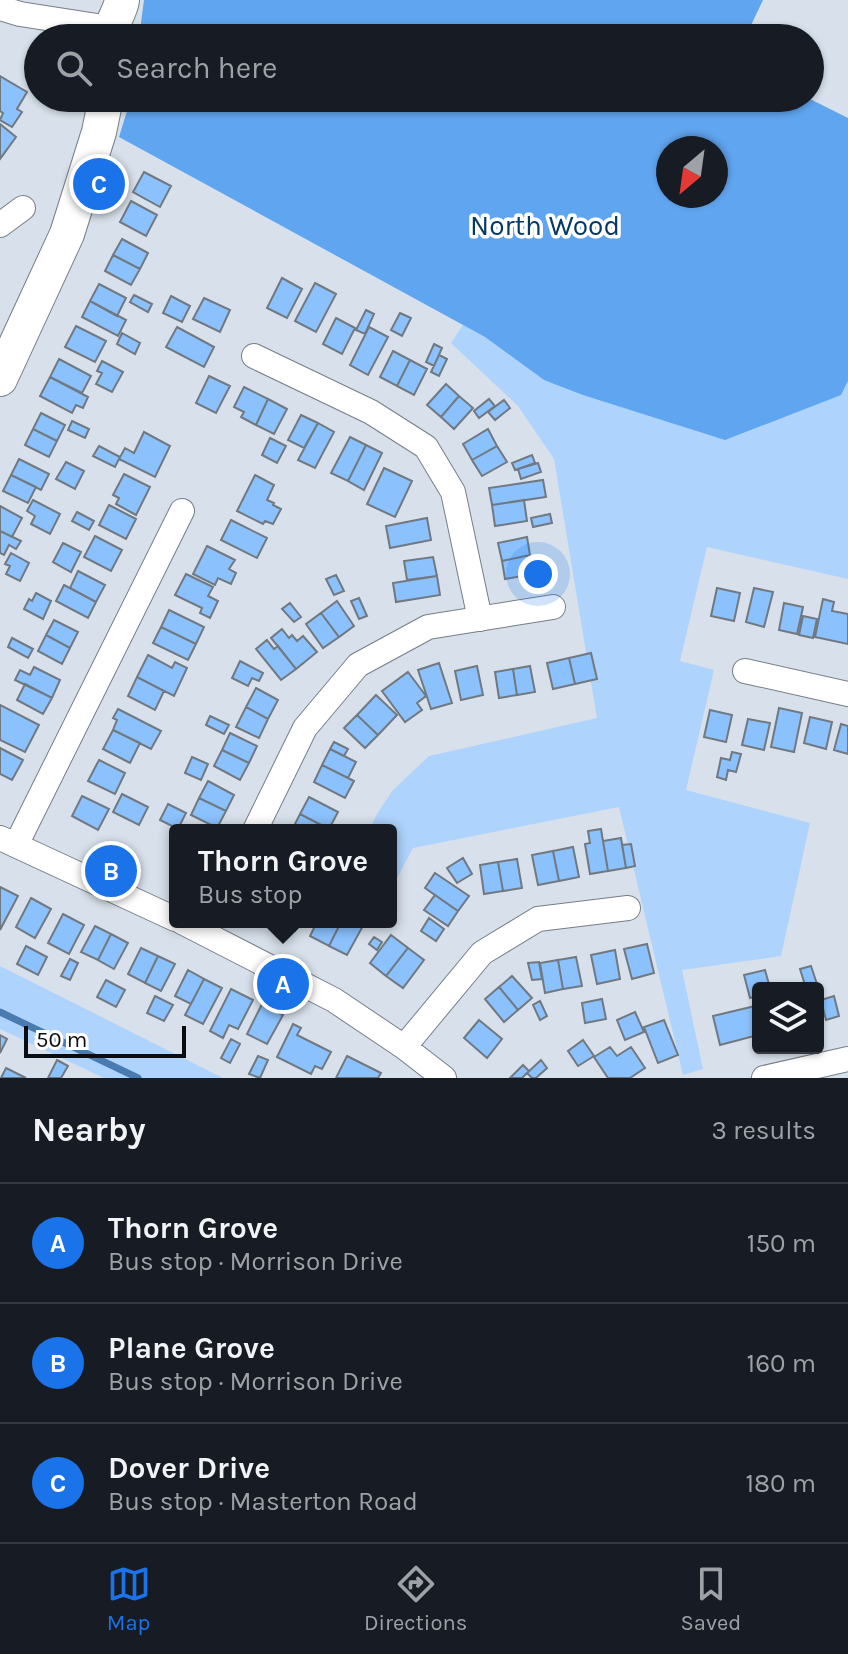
<!DOCTYPE html>
<meta charset="utf-8">
<style>
:root{--surface:#171b24;--page:#20242c;--text:#f1f3f6;--muted:#9ea1a6;--line:#363941;--accent:#1a73e8}
body{margin:0;font-family:Karla,sans-serif;background:var(--page);color:var(--text)}
.controls{position:absolute;right:24px;bottom:24px;display:grid;overflow:hidden;border-radius:8px;box-shadow:0 2px 6px #0004}
.controls button{width:72px;height:72px;display:grid;place-items:center;padding:0;border:0;border-bottom:2px solid var(--line);background:var(--surface);color:var(--text);font:40px sans-serif}
.compass{position:absolute;left:656px;top:136px;width:72px;height:72px;border-radius:50%;background:var(--surface);box-shadow:0 2px 6px #0004;rotate:209deg}
.scale{position:absolute;left:24px;bottom:20px;width:162px;box-sizing:border-box;padding-left:8px;border:4px solid #090c10;border-top:0;font-size:22px;line-height:28px;white-space:nowrap;color:#090c10;-webkit-text-stroke:6px #fff;paint-order:stroke}
.you{position:absolute;left:538px;top:574px;width:28px;height:28px;margin:-20px;border:6px solid #fff;border-radius:50%;background:#1a73e8;box-shadow:0 0 0 12px #1a73e833}
.badge{display:grid;place-items:center;width:52px;height:52px;border-radius:50%;background:var(--accent);color:#fff;font-size:26px;font-weight:700}
.pin{position:absolute;translate:-50% -50%;border:4px solid #fff;box-shadow:0 2px 8px #0006}
.popup{position:absolute;left:169px;top:824px;width:228px;height:104px;box-sizing:border-box;display:grid;place-content:center;border-radius:8px;background:var(--surface);filter:drop-shadow(0 2px 6px #0005);font-size:26px;white-space:nowrap;color:var(--muted)}
.popup b{font-size:30px;color:var(--text)}
.popup::after{content:'';position:absolute;left:50%;top:100%;margin-left:-16px;border:16px solid transparent;border-top-color:var(--surface)}
.list{margin:0;padding:0;list-style:none}
h2{display:flex;justify-content:space-between;align-items:center;height:104px;margin:0;padding:0 32px;font-size:34px}
h2 small{font-size:26px;font-weight:400;color:var(--muted)}
.list li{display:grid;grid-template-columns:52px 1fr auto;gap:24px;align-items:center;box-sizing:border-box;height:120px;padding:0 32px;border-top:2px solid var(--line)}
.list b{display:block;font-size:30px;white-space:nowrap}
.list p{margin:0;font-size:26px;white-space:nowrap;color:var(--muted)}
.list em{font-size:26px;font-style:normal;color:var(--muted)}
.icon{flex:none;width:44px;height:44px;fill:none;stroke:currentColor;stroke-width:2;stroke-linecap:round;stroke-linejoin:round}
.map{position:relative;flex:none;width:848px;height:1078px;overflow:hidden}
.search{position:absolute;background:var(--surface);box-shadow:0 2px 6px #0004;left:24px;right:24px;top:24px;height:88px;display:flex;align-items:center;gap:20px;box-sizing:border-box;padding:0 28px;border-radius:44px;color:var(--muted);font-size:30px}
.sheet{height:464px;background:var(--surface)}
nav{display:flex;justify-content:space-around;align-items:center;box-sizing:border-box;height:112px;border-top:2px solid var(--line);background:var(--surface);font-size:22px;color:var(--muted)}
nav a{display:grid;justify-items:center;gap:4px}
nav .on{color:var(--accent)}
.map>svg:first-child{display:block}
.green{fill:#aed3fc}
.forest{fill:#60a5ef;fill-rule:evenodd}
.lines{fill:none;stroke-linecap:round;stroke-linejoin:round}
.stream{stroke:#497bb0;stroke-width:7}
.building{fill:#8bc2fe;stroke:#707881;stroke-width:2}
.street-casing{stroke:#767e87;stroke-width:26}
.secondary-casing{stroke:#767e87;stroke-width:36}
.street{stroke:#fff;stroke-width:24}
.secondary{stroke:#fff;stroke-width:34}
.labels{text-anchor:middle;dominant-baseline:central;stroke-width:7;stroke-linejoin:round;paint-order:stroke}
.park-label{font-size:28px;fill:#053967;stroke:#fff}
</style>
<div class="map">
<svg width="848" height="1078" viewBox="0 0 848 1078">
<rect width="100%" height="100%" fill="#d8e1eb"/>
<!-- green -->
<path class="green" d="M463,325L485,337L544,380L841,395L848,381V579L707,547L680,661L714,670L686,790L810,823L781,956L682,970L703,1069L683,1075L619,807L413,848L395,882L391,880V830H369L377,814L393,790L429,756L597,718L554,459L518,406L451,343Z
M0,966L223,1078H104L0,1029Z"/>
<!-- forest -->
<path class="forest" d="M144,0H763L745,38H139Z
M131,98H808L848,118V381L841,395L725,440L583,395L544,380L485,337L119,137ZM668,148H716V196H668Z"/>
<g class="lines">
<!-- stream -->
<path class="stream" d="M0,1012L138,1078"/>
</g>
<!-- building -->
<path class="building" d="M0,76L27,92L17,109L22,112L12,127L0,120L3,113L0,111Z
M0,124L16,137L0,159Z
M144,172L171,186L160,207L133,192Z
M131,201L157,215L146,236L120,222Z
M122,239L148,253L140,269L113,255Z
M113,255L140,269L131,285L105,271Z
M282,278L302,289L287,318L267,308Z
M315,283L336,294L316,332L295,321Z
M99,284L126,298L117,316L90,301Z
M134,295L152,304L148,312L130,302Z
M171,296L190,306L182,322L163,313Z
M204,298L230,310L220,332L193,319Z
M90,301L126,320L118,336L82,317Z
M366,310L374,314L365,334L356,330Z
M400,313L411,318L402,336L391,330Z
M336,318L355,328L342,354L323,344Z
M76,326L106,341L95,362L65,347Z
M177,327L214,347L204,367L166,347Z
M369,327L388,337L368,375L350,365Z
M122,333L140,343L135,354L117,344Z
M434,344L442,348L434,366L426,362Z
M393,351L410,360L397,386L380,377Z
M439,355L447,359L439,376L431,372Z
M59,359L91,376L82,393L50,377Z
M410,360L427,369L414,395L397,386Z
M102,361L123,372L112,392L96,384L102,373L97,371Z
M209,376L230,386L216,413L196,403Z
M50,377L88,397L83,408L76,405L72,413L40,396Z
M446,384L459,396L441,417L427,405Z
M244,387L268,399L256,425L241,417L244,412L234,407Z
M459,396L473,408L454,429L441,417Z
M268,399L287,409L274,434L256,425Z
M489,399L495,406L479,418L474,411Z
M504,400L510,408L495,420L488,412Z
M41,413L65,425L57,441L33,429Z
M301,415L318,423L304,448L288,440Z
M72,421L89,429L85,438L68,430Z
M318,423L334,432L315,468L298,460Z
M33,429L57,441L49,457L25,445Z
M488,429L497,446L472,460L463,444Z
M144,432L170,446L155,477L119,459L125,448L134,453Z
M350,437L366,445L348,481L331,473Z
M270,438L286,446L277,463L262,455Z
M366,445L382,453L364,490L348,481Z
M99,446L120,457L115,467L93,456Z
M497,446L507,462L482,476L472,460Z
M532,455L535,463L515,470L512,463Z
M19,459L49,474L41,490L11,475Z
M66,462L84,471L75,489L56,479Z
M538,463L541,472L521,479L518,469Z
M384,468L412,481L395,517L367,504Z
M124,474L150,487L136,515L116,504L119,498L113,495Z
M11,475L36,487L28,503L3,491Z
M255,475L274,485L267,500L274,503L273,505L281,509L273,524L265,521L263,524L237,511Z
M543,480L546,497L492,505L489,488Z
M33,500L60,514L50,534L31,524L35,516L27,511Z
M524,500L527,521L495,526L492,505Z
M109,505L136,519L126,539L99,525Z
M0,506L22,518L12,537L0,531Z
M77,512L94,521L89,530L72,521Z
M550,514L552,523L533,527L531,518Z
M427,518L431,540L390,548L386,526Z
M231,520L267,538L257,558L221,540Z
M0,531L21,541L16,549L9,545L4,555L0,553Z
M95,536L122,550L111,571L84,557Z
M527,537L530,555L502,561L498,543Z
M63,543L81,552L71,572L53,562Z
M207,546L235,560L229,569L236,573L231,584L218,578L215,585L193,574Z
M11,553L29,563L20,581L6,574L10,566L5,564Z
M530,555L534,574L505,579L502,561Z
M433,557L437,576L407,580L404,561Z
M78,571L105,585L96,602L70,588Z
M186,574L213,587L208,596L218,601L210,618L200,613L202,608L175,595Z
M336,575L344,591L334,595L326,579Z
M437,576L440,595L396,602L393,583Z
M64,585L96,602L88,618L56,601Z
M717,588L740,593L734,621L711,616Z
M754,588L773,592L764,627L746,622Z
M36,593L51,601L43,619L24,609L29,599L32,601Z
M359,598L367,616L359,619L351,601Z
M823,599L834,602L832,611L848,614V644L815,637Z
M337,601L354,626L339,637L321,613Z
M290,603L301,617L294,622L282,609Z
M784,603L803,607L797,634L779,630Z
M169,610L204,627L196,644L161,627Z
M321,613L339,637L323,648L306,624Z
M803,616L817,619L813,638L799,635Z
M54,620L78,632L70,648L46,635Z
M161,627L196,644L188,660L153,643Z
M282,629L289,638L292,635L297,641L303,636L317,652L296,669L271,638Z
M46,635L70,648L62,664L38,651Z
M12,638L33,649L28,658L8,647Z
M267,640L274,649L278,646L296,669L281,680L256,649Z
M591,653L597,679L575,684L569,658Z
M148,655L172,668L175,662L187,668L174,696L137,677Z
M569,658L575,684L553,689L547,663Z
M240,661L263,673L259,681L252,678L248,686L232,678Z
M439,663L452,703L431,709L418,670Z
M477,666L483,695L461,700L455,671Z
M530,666L535,692L517,695L513,669Z
M34,667L60,680L52,698L15,680L20,670L30,675Z
M513,669L517,695L499,698L495,672Z
M408,672L426,696L417,703L422,710L405,722L382,691Z
M137,677L164,691L155,710L128,696Z
M25,684L52,698L43,714L17,700Z
M256,688L278,700L268,719L246,707Z
M376,695L397,715L378,735L357,715Z
M0,705L39,725L25,752L0,740Z
M246,707L268,719L259,738L236,727Z
M779,708L802,713L794,752L771,747Z
M118,709L161,731L151,749L113,730L117,720L113,718Z
M710,710L732,715L726,742L704,737Z
M357,715L378,735L365,748L344,728Z
M210,716L229,725L224,734L206,725Z
M810,717L832,722L826,749L804,743Z
M748,719L770,723L764,750L742,745Z
M841,724L848,726V754L834,750Z
M113,730L140,743L130,763L103,749Z
M230,733L257,746L249,763L222,750Z
M334,742L348,749L344,756L330,749Z
M0,748L23,760L12,780L0,774Z
M330,749L356,762L348,778L322,765Z
M222,750L249,763L240,780L214,766Z
M732,752L741,754L736,772L728,770L726,780L717,777L721,758L730,760Z
M192,757L208,764L201,780L185,773Z
M99,760L125,773L115,794L88,781Z
M322,765L354,781L345,798L314,782Z
M208,781L234,795L226,811L199,798Z
M122,794L148,807L139,825L113,812Z
M82,796L109,809L98,830L72,816Z
M309,797L338,812L329,829L300,814Z
M199,798L226,811L217,828L191,815Z
M168,804L186,813L178,829L160,820Z
M300,814L325,827L323,830H292Z
M601,829L608,871L590,874L585,844L590,843L588,831Z
M621,838L626,868L608,871L603,841Z
M631,844L635,866L626,868L622,845Z
M573,847L579,877L559,881L553,851Z
M553,851L559,881L538,885L532,855Z
M463,858L472,874L457,883L447,868Z
M517,859L522,888L503,891L498,862Z
M498,862L503,891L484,894L480,865Z
M435,873L469,896L458,911L425,888Z
M0,887L18,896L0,930Z
M435,895L458,911L448,926L424,910Z
M31,898L51,909L35,938L16,927Z
M63,914L84,925L69,954L48,943Z
M429,918L444,929L436,941L421,931Z
M278,922H300L295,931Z
M317,922H341L329,946L310,936Z
M341,922H360L364,924L347,955L329,946Z
M95,926L111,934L98,960L81,952Z
M111,934L128,943L114,969L98,960Z
M391,935L408,948L386,976L370,963Z
M374,937L382,942L377,950L369,944Z
M647,944L654,973L632,979L624,949Z
M26,946L47,957L38,975L17,964Z
M141,948L158,956L145,983L128,974Z
M408,948L424,960L403,988L386,976Z
M615,950L620,979L597,984L591,955Z
M158,956L175,964L161,991L145,983Z
M576,957L582,986L563,989L558,960Z
M70,959L78,963L70,980L61,976Z
M558,960L563,989L545,993L540,963Z
M539,962L542,979L532,980L528,963Z
M811,966L818,987L806,988L800,969Z
M188,970L204,979L191,1004L175,996Z
M765,970L770,988H758V996L750,998L744,975Z
M512,976L532,998L518,1010L499,987Z
M204,979L222,988L203,1024L185,1015Z
M106,980L125,990L116,1007L97,997Z
M499,987L518,1010L504,1022L485,999Z
M231,989L253,1000L238,1029L229,1025L223,1038L210,1031Z
M155,996L173,1005L164,1021L147,1013Z
M834,996L839,1016L826,1020L821,1000Z
M602,999L606,1019L585,1023L582,1003Z
M540,1001L547,1016L540,1020L533,1005Z
M262,1004L283,1015L267,1044L247,1034Z
M755,1006L758,1020V1035L720,1045L713,1016Z
M635,1012L644,1032L625,1040L617,1020Z
M479,1020L502,1039L487,1058L464,1038Z
M664,1020L678,1055L658,1063L644,1027Z
M293,1024L301,1028L297,1035L331,1052L322,1069L315,1066L311,1074L277,1057Z
M0,1035L7,1039L0,1053Z
M231,1039L240,1044L230,1063L221,1058Z
M583,1040L594,1056L578,1066L568,1051Z
M610,1047L617,1056L631,1047L645,1068L630,1078H608L594,1057Z
M258,1056L268,1060L260,1078L249,1074Z
M347,1056L381,1073L378,1078H336Z
M57,1060L68,1066L61,1078H48Z
M541,1060L547,1068L536,1078H532L527,1073Z
M523,1065L529,1071L522,1078H510Z
M6,1068L26,1078H1Z"/>
<g class="lines">
<!-- street casing -->
<g class="street-casing">
<path id="street" d="M0,8L20,14L110,28
M0,225L23,208
M254,356L371,412L426,447L453,492L480,619
M745,671L848,694
M255,830L305,728L358,665L428,627L553,607
M0,838L175,919
M16,845L182,511
M182,922L334,1000L404,1047L444,1078
M404,1047L482,953L538,919L628,908
M764,1078L848,1059"/>
</g>
<!-- secondary casing -->
<g class="secondary-casing">
<path id="secondary" d="M111,38C109,24 120,14 122,0
M0,379L67,234L99,132L106,98"/>
</g>
<!-- street -->
<use href="#street" class="street"/>
<!-- secondary -->
<use href="#secondary" class="secondary"/>
</g>
<g class="labels">
<!-- park labels -->
<g class="park-label">
<text x="545" y="225">North Wood</text>
</g>
</g>
</svg>
<div class="controls">
<button><svg class="icon" aria-label="layers" viewBox="0 0 24 24"><path d="M12 4l9 5-9 5-9-5zM3 14l9 5 9-5"/></svg></button>
</div>
<svg class="compass" viewBox="-18 -18 36 36"><path d="M0-13l5 13h-10z" fill="#e53935"/><path d="M0 13l5-13h-10z" fill="#9ea1a6"/></svg>
<div class="scale">50 m</div>
<div class="you"></div>
<div class="pin badge" style="left:283px;top:984px">A</div>
<div class="popup"><b>Thorn Grove</b>Bus stop</div>
<div class="pin badge" style="left:111px;top:871px">B</div>
<div class="pin badge" style="left:99px;top:184px">C</div>
<div class="search"><svg class="icon" aria-label="search" viewBox="0 0 24 24"><circle cx="10" cy="10" r="6"/><path d="M15 15l6 6"/></svg>Search here</div>
</div>
<section class="sheet">
<h2>Nearby<small>3 results</small></h2>
<ul class="list">
<li><span class="badge">A</span><div><b>Thorn Grove</b><p>Bus stop · Morrison Drive</p></div><em>150 m</em></li>
<li><span class="badge">B</span><div><b>Plane Grove</b><p>Bus stop · Morrison Drive</p></div><em>160 m</em></li>
<li><span class="badge">C</span><div><b>Dover Drive</b><p>Bus stop · Masterton Road</p></div><em>180 m</em></li>
</ul>
</section>
<nav>
<a class="on"><svg class="icon" aria-label="map" viewBox="0 0 24 24"><path d="M3 6l6-2 6 2 6-2v14l-6 2-6-2-6 2zM9 4v14M15 6v14"/></svg>Map</a>
<a><svg class="icon" aria-label="directions" viewBox="0 0 24 24"><path d="M12 3l9 9-9 9-9-9zM9 14v-3h6M13 9l2 2-2 2"/></svg>Directions</a>
<a><svg class="icon" aria-label="saved" viewBox="0 0 24 24"><path d="M7 4h10v16l-5-4-5 4z"/></svg>Saved</a>
</nav>
